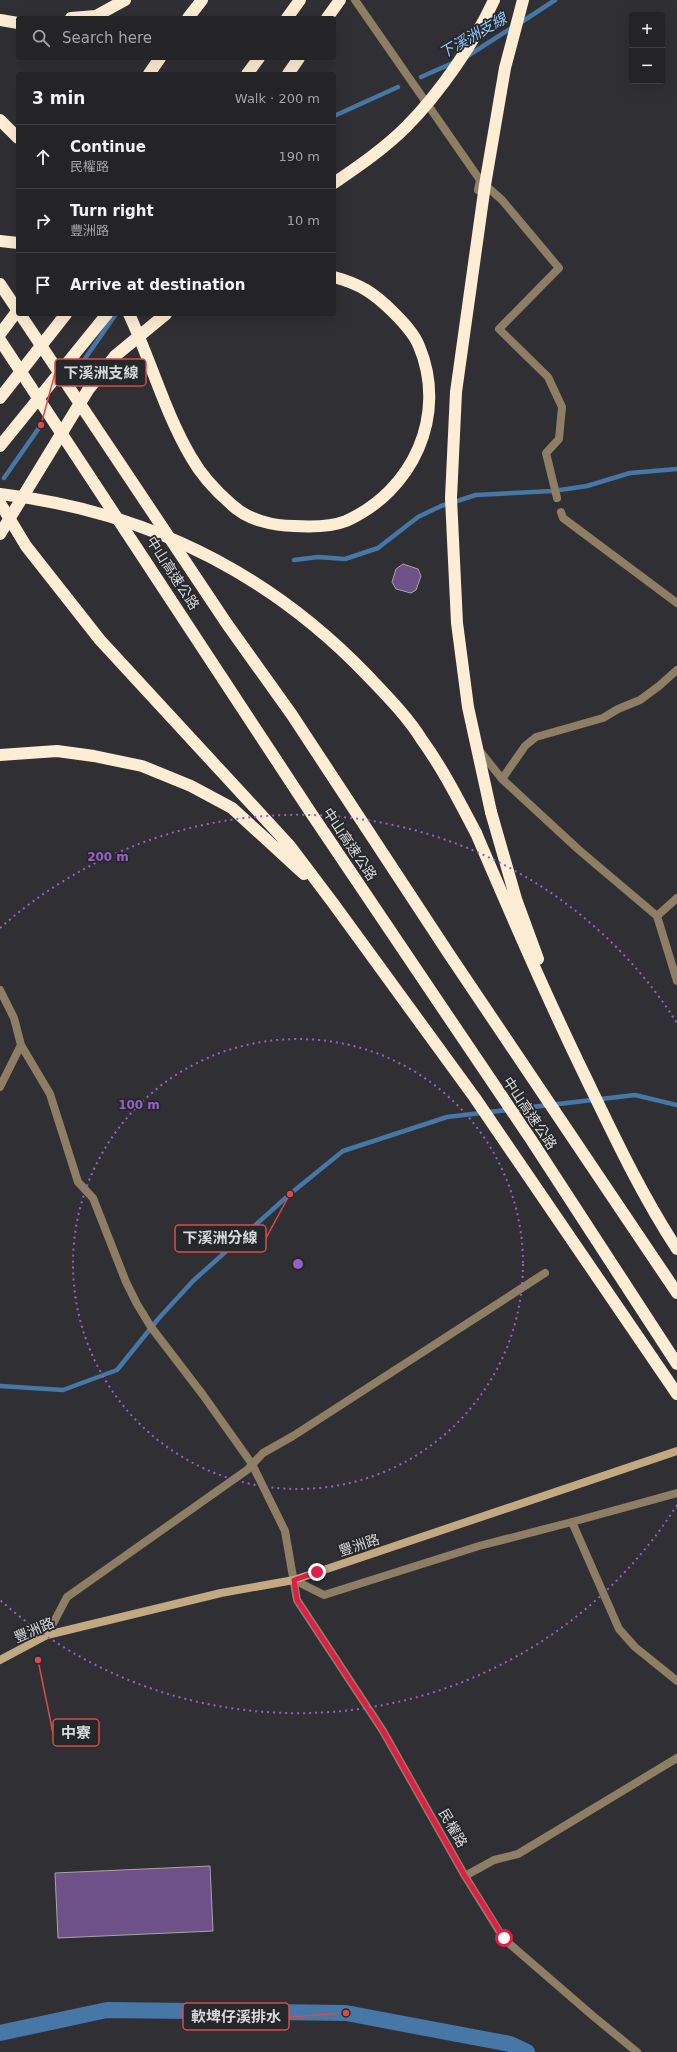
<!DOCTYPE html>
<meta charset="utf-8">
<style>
:root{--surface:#242427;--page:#2c2c2f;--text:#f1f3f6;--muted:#a3a4a7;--line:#414144}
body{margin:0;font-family:"DejaVu Sans","Noto Sans TC",sans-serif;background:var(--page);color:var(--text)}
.controls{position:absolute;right:12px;top:12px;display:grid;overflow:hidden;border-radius:4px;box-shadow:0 4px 16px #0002}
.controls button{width:36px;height:36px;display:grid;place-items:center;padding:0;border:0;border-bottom:1px solid var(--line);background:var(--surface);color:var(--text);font:20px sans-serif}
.stop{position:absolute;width:12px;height:12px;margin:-9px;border:3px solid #e11d48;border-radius:50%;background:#fff}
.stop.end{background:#e11d48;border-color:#fff;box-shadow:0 1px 4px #0008}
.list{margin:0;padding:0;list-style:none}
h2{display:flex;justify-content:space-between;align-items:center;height:52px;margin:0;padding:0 16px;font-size:17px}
h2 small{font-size:13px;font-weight:400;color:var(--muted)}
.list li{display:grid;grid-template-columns:26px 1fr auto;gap:12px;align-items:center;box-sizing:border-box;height:64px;padding:0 16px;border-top:1px solid var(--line)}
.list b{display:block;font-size:15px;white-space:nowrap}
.list p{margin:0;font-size:13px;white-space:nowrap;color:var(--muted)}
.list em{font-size:13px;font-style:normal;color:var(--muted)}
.icon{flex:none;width:22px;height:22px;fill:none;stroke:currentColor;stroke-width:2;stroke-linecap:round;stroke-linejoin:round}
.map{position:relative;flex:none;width:677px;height:2052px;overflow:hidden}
.search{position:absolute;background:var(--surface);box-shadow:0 4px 16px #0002;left:16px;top:16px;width:320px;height:44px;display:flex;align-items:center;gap:10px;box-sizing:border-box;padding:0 14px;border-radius:4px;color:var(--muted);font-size:15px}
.panel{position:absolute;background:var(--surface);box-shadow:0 4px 16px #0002;left:16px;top:72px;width:320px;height:244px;border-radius:4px}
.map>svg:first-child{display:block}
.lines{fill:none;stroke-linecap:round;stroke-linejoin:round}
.stream{stroke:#4777a7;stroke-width:4.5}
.canal{stroke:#4777a7;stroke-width:16}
.building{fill:#6d5188;stroke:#a7a5a9}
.lane{stroke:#8e7e65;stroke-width:8}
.street{stroke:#8e7e65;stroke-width:8}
.secondary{stroke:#c3a981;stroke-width:8}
.highway{stroke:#fdedd4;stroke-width:12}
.highway-bridge{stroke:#fdedd4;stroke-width:12}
.route{stroke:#e11d48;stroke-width:5}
.ring{fill:none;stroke:#9760c7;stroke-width:2;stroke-dasharray:2 4}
.labels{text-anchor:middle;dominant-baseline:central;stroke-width:3.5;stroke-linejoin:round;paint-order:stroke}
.street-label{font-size:14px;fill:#d9d9db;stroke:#26272a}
.water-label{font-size:15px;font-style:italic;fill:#91c7ff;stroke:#26272a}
.centre{fill:#9760c7;stroke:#26272a;stroke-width:2}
.ring-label{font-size:12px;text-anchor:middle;font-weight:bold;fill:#9760c7;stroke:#26272a;stroke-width:3.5;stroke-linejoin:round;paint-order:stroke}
.leader{fill:none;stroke:#d74b4c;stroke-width:1.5}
.callout-dot{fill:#d74b4c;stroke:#26272a;stroke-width:1.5}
.callout{fill:#26272a;stroke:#d74b4c;stroke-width:1.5}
.callout-label{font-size:15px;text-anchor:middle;font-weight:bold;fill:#d9d9db}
</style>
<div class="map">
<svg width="677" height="2052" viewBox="0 0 677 2052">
<rect width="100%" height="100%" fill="#303034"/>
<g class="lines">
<!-- stream -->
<path class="stream" d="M520,23L555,0
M466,57L513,27
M421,77L455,62
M334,116L398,87
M77,370L116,314
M4,478L41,425
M294,560L318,557L345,559L378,548L418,517L441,506L476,495L553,491L587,486L630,473L677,469
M0,1386L63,1390L117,1370L159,1318L193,1281L290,1194L343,1151L447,1117L635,1095L677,1105"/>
<!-- canal -->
<path class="canal" d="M0,2033L107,2010L346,2013L510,2044L527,2052"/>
</g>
<!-- building -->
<path class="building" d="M403,564L418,569L421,576L416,590L411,593L396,589L392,582L396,569Z
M210,1866L213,1931L58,1938L55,1873Z"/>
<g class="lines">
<!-- lane -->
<path class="lane" d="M355,0L480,180L478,190
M483,183L502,200L559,268L499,329L548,377L562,407L559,439L546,453L557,498
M561,512L563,518L677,603
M479,750L502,779L579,850L657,916L677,981
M502,779L525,746L536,737L603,718L618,709L640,700L659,686L677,670
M657,916L677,898
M572,1522L677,1493"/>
<!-- street -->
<path class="street" d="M0,990L14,1018L21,1045L50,1094L78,1182L93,1198L126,1282L137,1304L151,1327L203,1395L252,1464L285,1531L297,1600L383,1731L465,1876L504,1939L593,2016L637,2052
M0,1087L21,1045
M294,1580L324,1595L479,1546L572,1522L619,1629L635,1647L677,1681
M47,1635L67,1597L247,1470L263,1453L293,1436L545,1273
M465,1876L494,1860L518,1854L677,1758"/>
<!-- secondary -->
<path class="secondary" d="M0,1660L47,1635L221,1593L294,1580L677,1451"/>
<!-- highway -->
<path class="highway" d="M71,18L96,16L125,0
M188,18L202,0
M287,18L300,0
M327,18L340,0
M0,20L18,23
M149,74L160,58
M247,74L259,58
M288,74L299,58
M0,120L18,138
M0,241L18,243
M0,284L18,311
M20,314L227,624L292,715L449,954L677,1293
M129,314C151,361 165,413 191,457C201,475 217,492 232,505C248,520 274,526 294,526C310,527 331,527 346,521C413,491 448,415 419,346C414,333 402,321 393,312C374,293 360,284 334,277
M0,340L311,813L532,1141L677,1364
M0,503L26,546L100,640L290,846L333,903L475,1098L677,1394
M0,755L57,751L94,756L142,766L191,786L232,808L304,874
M491,812L516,899L538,959
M476,833C511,915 546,996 585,1076C613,1134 641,1194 677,1249"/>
<!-- highway-bridge -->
<path class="highway-bridge" d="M334,183C359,166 385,148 406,127C439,94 475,42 494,0
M0,334L18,310
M0,398L66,314
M0,446L107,314
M0,494C144,511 266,570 367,675C386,695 407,716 422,740C443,769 459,801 476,833
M0,534L88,390L115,356L166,314
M491,812L468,707L457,623L451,498L456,392L485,185L505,68L523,0"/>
</g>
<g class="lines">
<!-- route -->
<path class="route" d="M317,1572L294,1580L297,1600L383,1731L465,1876L504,1938"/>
</g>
<!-- distance rings -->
<g class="ring">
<circle cx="298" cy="1264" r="225"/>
<path d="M677 1505A449 449 0 0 1 0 1600M0 928A449 449 0 0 1 677 1023"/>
</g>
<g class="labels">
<!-- street labels -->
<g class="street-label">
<text transform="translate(173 573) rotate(57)">中山高速公路</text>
<text transform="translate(350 844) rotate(56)">中山高速公路</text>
<text transform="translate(530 1113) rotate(56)">中山高速公路</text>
<text transform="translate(359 1545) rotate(-18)">豐洲路</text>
<text transform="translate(34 1630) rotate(-23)">豐洲路</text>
<text transform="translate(453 1828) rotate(60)">民權路</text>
</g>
<!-- water labels -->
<g class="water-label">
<text transform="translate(473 36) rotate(-30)">下溪洲支線</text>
</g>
</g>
<circle cx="298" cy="1264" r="6" class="centre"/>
<g class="ring-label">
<text x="108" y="861">200 m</text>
<text x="139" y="1109">100 m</text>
</g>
<!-- callouts -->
<path class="leader" d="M41 425L55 373M290 1194L266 1238M38 1660L53 1733M346 2013L289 2017"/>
<g class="callout-dot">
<circle cx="41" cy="425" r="4"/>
<circle cx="290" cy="1194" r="4"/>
<circle cx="38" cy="1660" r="4"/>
<circle cx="346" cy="2013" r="4"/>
</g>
<g class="callout">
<rect x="55" y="359" width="91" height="27" rx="4"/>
<rect x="175" y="1225" width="91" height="27" rx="4"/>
<rect x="53" y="1719" width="46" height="27" rx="4"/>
<rect x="183" y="2003" width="106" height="27" rx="4"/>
</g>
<g class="callout-label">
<text x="101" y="378">下溪洲支線</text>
<text x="220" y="1243">下溪洲分線</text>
<text x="76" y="1738">中寮</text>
<text x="236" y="2022">軟埤仔溪排水</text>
</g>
</svg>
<div class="controls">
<button>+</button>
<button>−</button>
</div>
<div class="stop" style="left:504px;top:1938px"></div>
<div class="stop end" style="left:317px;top:1572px"></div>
<div class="search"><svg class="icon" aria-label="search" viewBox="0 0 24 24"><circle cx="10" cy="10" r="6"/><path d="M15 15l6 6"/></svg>Search here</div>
<section class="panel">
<h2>3 min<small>Walk · 200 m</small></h2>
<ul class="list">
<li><svg class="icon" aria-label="ahead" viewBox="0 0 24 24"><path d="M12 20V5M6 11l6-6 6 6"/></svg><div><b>Continue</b><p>民權路</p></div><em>190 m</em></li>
<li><svg class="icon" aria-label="right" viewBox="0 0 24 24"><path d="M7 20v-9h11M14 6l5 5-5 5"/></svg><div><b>Turn right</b><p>豐洲路</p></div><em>10 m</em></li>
<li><svg class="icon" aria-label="arrive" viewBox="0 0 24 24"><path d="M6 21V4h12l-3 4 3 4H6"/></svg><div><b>Arrive at destination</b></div></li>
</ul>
</section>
</div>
